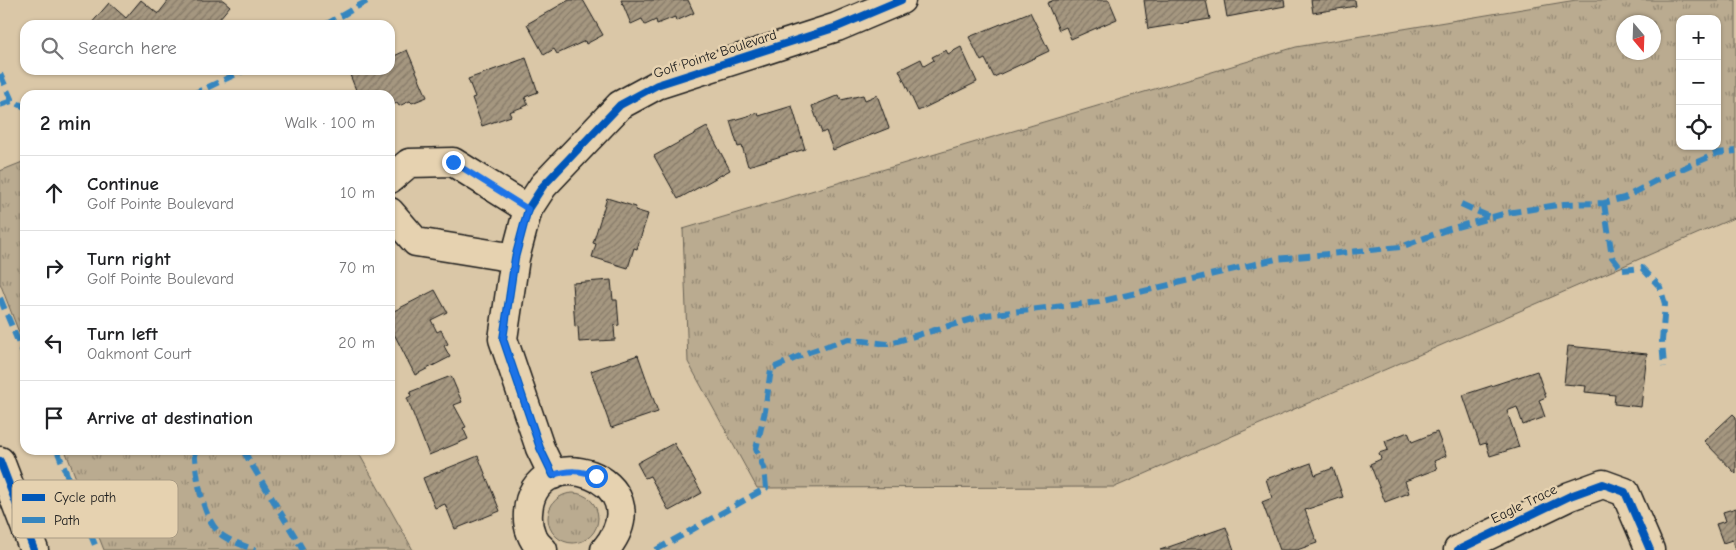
<!DOCTYPE html>
<meta charset="utf-8">
<style>
:root{--surface:#fff;--page:#f6f6f6;--text:#202124;--muted:#757577;--line:#e0e0e0}
body{margin:0;font-family:"Comic Neue",sans-serif;background:var(--page);color:var(--text)}
.controls{position:absolute;right:15px;top:15px;display:grid;overflow:hidden;border-radius:10px;box-shadow:0 1px 4px #0004}
.controls button{width:45px;height:45px;display:grid;place-items:center;padding:0;border:0;border-bottom:1px solid var(--line);background:var(--surface);color:var(--text);font:25px sans-serif}
.compass{position:absolute;left:1616px;top:15px;width:45px;height:45px;border-radius:50%;background:var(--surface);box-shadow:0 1px 4px #0004;rotate:161deg}
.stop{position:absolute;width:15px;height:15px;margin:-11px;border:4px solid #1a73e8;border-radius:50%;background:#fff}
.stop.end{background:#1a73e8;border-color:#fff;box-shadow:0 1px 5px #0008}
.list{margin:0;padding:0;list-style:none}
h2{display:flex;justify-content:space-between;align-items:center;height:65px;margin:0;padding:0 20px;font-size:21px}
h2 small{font-size:16px;font-weight:400;color:var(--muted)}
.list li{display:grid;grid-template-columns:32px 1fr auto;gap:15px;align-items:center;box-sizing:border-box;height:75px;padding:0 20px;border-top:1px solid var(--line)}
.list b{display:block;font-size:19px;white-space:nowrap}
.list p{margin:0;font-size:16px;white-space:nowrap;color:var(--muted)}
.list em{font-size:16px;font-style:normal;color:var(--muted)}
.icon{flex:none;width:28px;height:28px;fill:none;stroke:currentColor;stroke-width:2;stroke-linecap:round;stroke-linejoin:round}
.map{position:relative;flex:none;width:1736px;height:550px;overflow:hidden}
.search{position:absolute;background:var(--surface);box-shadow:0 1px 4px #0004;left:20px;top:20px;width:375px;height:55px;display:flex;align-items:center;gap:12px;box-sizing:border-box;padding:0 18px;border-radius:15px;color:var(--muted);font-size:19px}
.panel{position:absolute;background:var(--surface);box-shadow:0 1px 4px #0004;left:20px;top:90px;width:375px;height:365px;border-radius:15px}
.map>svg:first-child{display:block}
.grass{fill:url(#grass-tufts);stroke:#6b6456;fill-rule:evenodd}
.building{fill:url(#building-hatch);stroke:#1c1c1c}
.lines{fill:none;stroke-linecap:round;stroke-linejoin:round}
.minor-casing{stroke:#1c1c1c;stroke-width:31}
.minor{stroke:#e6d2b0;stroke-width:28}
.quiet{stroke:#3686bf;stroke-width:6;stroke-dasharray:12 6;stroke-linecap:butt}
.cycleway-casing{stroke:#e6d2b0;stroke-width:11}
.cycleway{stroke:#0057b8;stroke-width:8}
.route{stroke:#1a73e8;stroke-width:6}
.labels{text-anchor:middle;dominant-baseline:central;stroke-width:5;stroke-linejoin:round;paint-order:stroke}
.street-label{font-size:14px;fill:#1c1c1c;stroke:#e6d2b0}
.key{fill:#e6d2b0;stroke:#a99b84;stroke-width:1}
.key-label{font-size:14px;fill:#1c1c1c}
</style>
<div class="map">
<svg width="1736" height="550" viewBox="0 0 1736 550">
<defs>
<pattern id="grass-tufts" width="24" height="20" patternUnits="userSpaceOnUse" patternTransform="scale(1.25)"><rect width="24" height="20" fill="#baab90"/><path d="M3 7l-1-3M5 7V3M7 7l1-3M15 17l-1-3M17 17v-4M19 17l1-3" fill="none" stroke="#968a75"/></pattern>
<pattern id="building-hatch" width="6" height="6" patternUnits="userSpaceOnUse" patternTransform="scale(1.25)"><rect width="6" height="6" fill="#a59780"/><path d="M-1 1l2-2M0 6l6-6M5 7l2-2" fill="none" stroke="#867a68"/></pattern>
</defs>
<rect width="100%" height="100%" fill="#dac7a7"/>
<filter id="ink" filterUnits="userSpaceOnUse"><feTurbulence type="fractalNoise" baseFrequency=".02" numOctaves="2"/><feDisplacementMap in="SourceGraphic" scale="10" xChannelSelector="R" yChannelSelector="G"/><feConvolveMatrix kernelMatrix="1 2 1 2 8 2 1 2 1" color-interpolation-filters="sRGB"/></filter>
<g filter="url(#ink)">
<!-- grass -->
<path class="grass" d="M1576,0H1736V217L1115,487L757,488L688,362L683,229L1296,47ZM1680,19H1717V146H1680ZM1624,22H1654V52H1624Z
M25,161V348L0,283V171Z
M65,450H357L413,550H104Z
M548 518a25 25 0 1 1 50 0a25 25 0 1 1-50 0Z"/>
<!-- building -->
<path class="building" d="M141,0L158,14L169,0H223L230,6L214,25H90L109,3L126,18Z
M569,0H583L603,35L586,44L585,41L557,54L554,49L544,55L527,24Z
M621,0H688L694,13L676,21L675,17L657,24L656,20L645,25L642,19L631,24Z
M1054,0H1109L1117,19L1071,39L1066,27L1059,30L1047,3Z
M1144,0H1206L1210,19L1148,29Z
M1224,0H1284L1285,6L1227,17Z
M1311,0H1355L1356,6L1313,13Z
M1030,12L1049,51L994,77L985,59L981,61L969,37Z
M961,47L977,82L918,111L899,70L921,59L924,66L934,60L932,57L946,50L948,54Z
M407,50L427,97L412,103L410,101L399,106L397,103L390,106V95H358L350,75L362,70H390V58Z
M526,58L538,92L525,97L528,105L509,112L511,116L482,126L472,98L475,97L468,79Z
M839,95L841,100L863,95L865,100L877,95L889,128L833,150L826,131L822,133L812,106Z
M792,106L805,149L748,166L742,146L738,147L730,121L758,113L759,116Z
M707,127L730,170L678,199L654,156Z
M607,198L636,207L635,210L648,214L637,249L634,248L628,268L592,257L596,244L593,243Z
M611,280L613,300H617L619,325L614,326L615,340L579,342L578,326L575,327L572,283Z
M435,290L447,312L431,320L437,332L441,330L448,344L444,346L450,357L415,375L390,326V313Z
M1568,346L1647,354L1641,407L1614,404L1615,395L1585,392L1586,386L1564,384Z
M638,355L658,412L611,428L591,371Z
M1537,371L1546,397L1539,400L1545,417L1523,425L1517,407L1507,411L1519,447L1490,456L1486,443L1480,445L1463,395Z
M451,376L462,402L454,405L466,427L463,428L468,439L429,455L407,398L411,396L410,392Z
M1733,414L1736,417V474L1704,441Z
M1408,432L1412,442L1437,432L1446,456L1434,461L1437,469L1405,481L1409,493L1385,502L1370,464L1381,459L1379,453L1388,450L1385,441Z
M674,443L702,493L669,511L650,476L645,478L637,463Z
M478,456L500,511L455,529L445,504L435,508L423,478Z
M1311,463L1315,475L1333,468L1343,497L1305,510L1317,543L1297,550H1280L1262,502L1272,498L1266,479Z
M1736,508V550H1735L1732,540L1723,543L1716,524L1726,521L1723,512Z
M1226,527L1234,550H1160Z"/>
<g class="lines">
<!-- minor casing -->
<g class="minor-casing">
<path id="minor" d="M390,179L409,163L453,162L528,209
M390,212L416,242L515,258
M0,461L34,550
M553,475L540,448L503,339L515,258L528,209L543,186L620,105L657,85L837,27L901,0
M543,550C532,541 527,527 528,513C532,435 665,477 605,550
M1458,550L1570,496L1603,484L1625,492L1650,550"/>
</g>
<!-- minor -->
<use href="#minor" class="minor"/>
<!-- quiet -->
<path class="quiet" d="M325,25L369,0
M0,74L12,101L25,107
M191,95L245,70
M0,105L12,101
M1604,203L1612,257L1622,270L1642,268L1660,287L1665,304L1662,341L1664,367
M1461,204L1492,218
M0,298L25,358
M57,450L97,550
M194,450C197,475 201,520 223,536C232,542 245,546 255,550
M243,450L303,550
M656,550L766,488L764,468L756,449L765,411L771,369L809,352L849,339L887,344L986,315L1099,302L1276,259L1401,247L1446,230L1507,213L1564,204L1604,203L1624,198L1665,176L1718,153L1736,151"/>
<!-- cycleway casing -->
<g class="cycleway-casing">
<path id="cycleway" d="M0,461L34,550
M553,475L540,448L503,339L515,258L528,209L543,186L620,105L657,85L837,27L901,0
M1458,550L1570,496L1603,484L1625,492L1650,550"/>
</g>
<!-- cycleway -->
<use href="#cycleway" class="cycleway"/>
</g>
</g>
<g class="lines" filter="url(#ink)">
<!-- route -->
<path class="route" d="M453,162L528,209L515,258L503,339L540,448L553,475C569,470 580,470 596,476"/>
</g>
<g class="labels">
<!-- street labels -->
<g class="street-label">
<text transform="translate(715 54) rotate(-18)">Golf Pointe Boulevard</text>
<text transform="translate(1524 504) rotate(-26)">Eagle Trace</text>
</g>
</g>
<!-- legend -->
<rect x="12" y="480" width="166" height="58" rx="8" class="key"/>
<rect x="22" y="494" width="23" height="7" fill="#0057b8"/>
<rect x="22" y="517" width="23" height="6" fill="#3686bf"/>
<g class="key-label">
<text x="54" y="502">Cycle path</text>
<text x="54" y="525">Path</text>
</g>
</svg>
<div class="controls">
<button>+</button>
<button>−</button>
<button><svg class="icon" aria-label="locate" viewBox="0 0 24 24"><circle cx="12" cy="12" r="6"/><path d="M12 2v4M12 18v4M2 12h4M18 12h4"/></svg></button>
</div>
<svg class="compass" viewBox="-18 -18 36 36"><path d="M0-13l5 13h-10z" fill="#e53935"/><path d="M0 13l5-13h-10z" fill="#757577"/></svg>
<div class="stop" style="left:596px;top:476px"></div>
<div class="stop end" style="left:453px;top:162px"></div>
<div class="search"><svg class="icon" aria-label="search" viewBox="0 0 24 24"><circle cx="10" cy="10" r="6"/><path d="M15 15l6 6"/></svg>Search here</div>
<section class="panel">
<h2>2 min<small>Walk · 100 m</small></h2>
<ul class="list">
<li><svg class="icon" aria-label="ahead" viewBox="0 0 24 24"><path d="M12 20V5M6 11l6-6 6 6"/></svg><div><b>Continue</b><p>Golf Pointe Boulevard</p></div><em>10 m</em></li>
<li><svg class="icon" aria-label="right" viewBox="0 0 24 24"><path d="M7 20v-9h11M14 6l5 5-5 5"/></svg><div><b>Turn right</b><p>Golf Pointe Boulevard</p></div><em>70 m</em></li>
<li><svg class="icon" aria-label="left" viewBox="0 0 24 24"><path d="M17 20v-9H6M10 6l-5 5 5 5"/></svg><div><b>Turn left</b><p>Oakmont Court</p></div><em>20 m</em></li>
<li><svg class="icon" aria-label="arrive" viewBox="0 0 24 24"><path d="M6 21V4h12l-3 4 3 4H6"/></svg><div><b>Arrive at destination</b></div></li>
</ul>
</section>
</div>
